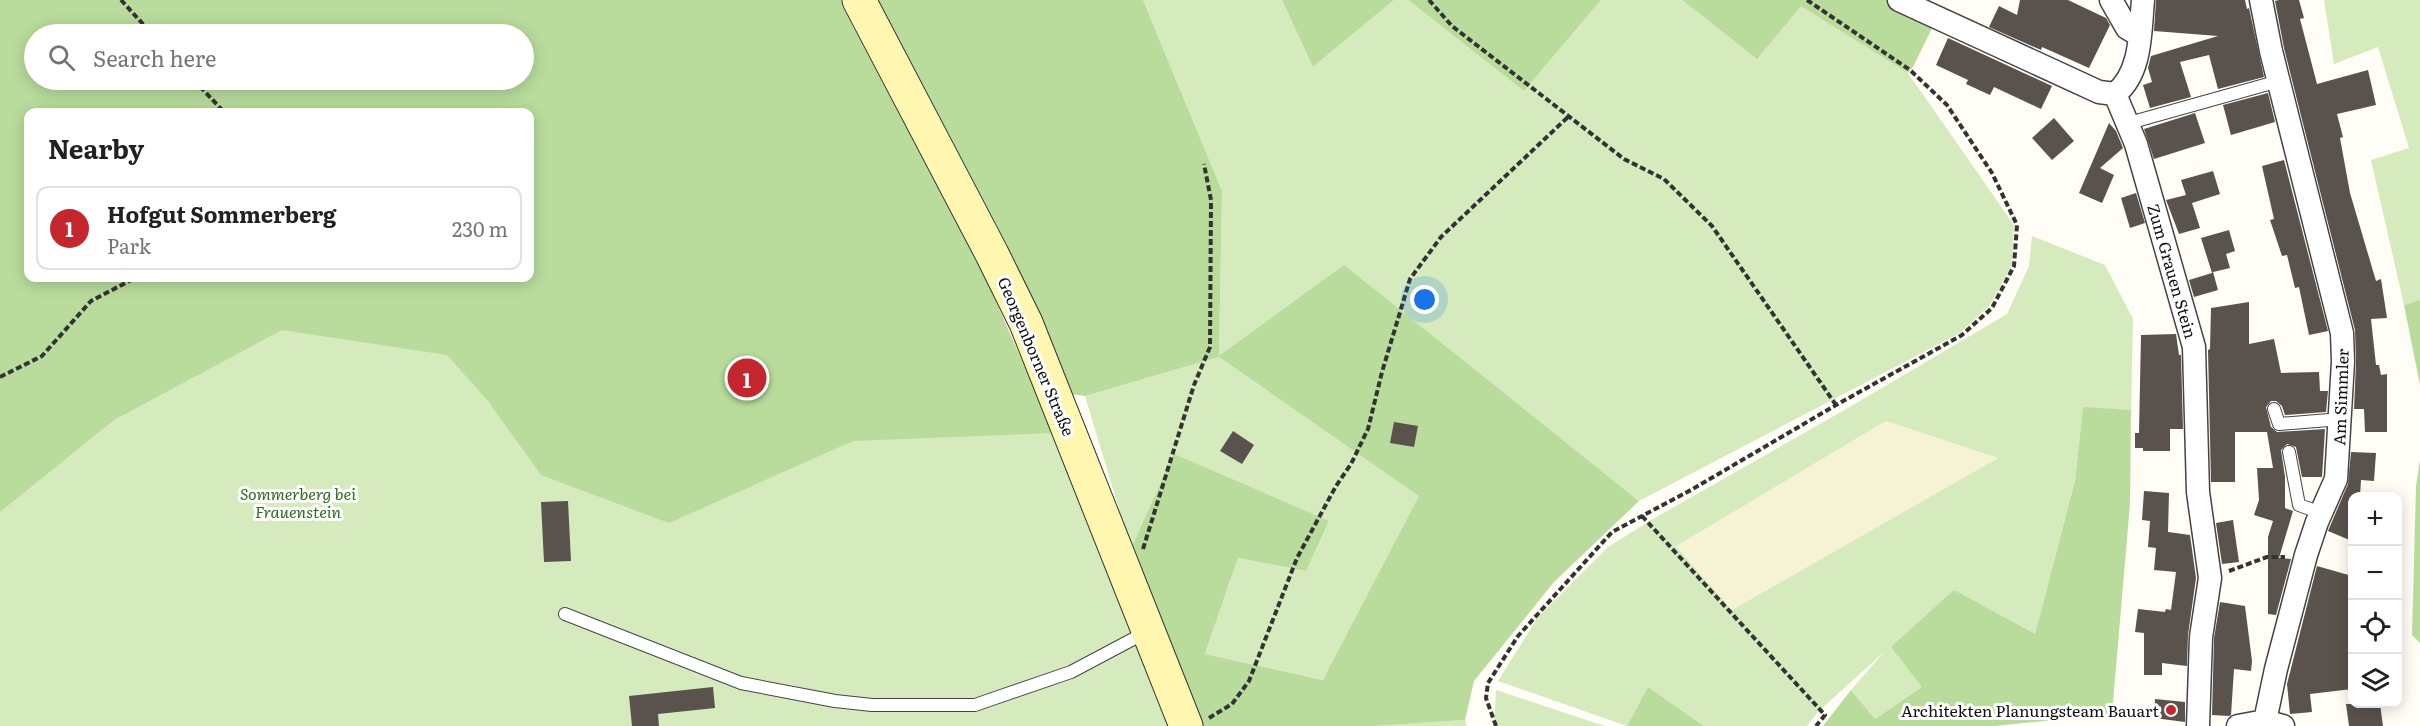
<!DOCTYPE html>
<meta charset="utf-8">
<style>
:root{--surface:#fff;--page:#f6f6f6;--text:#202124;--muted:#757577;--line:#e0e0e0;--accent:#c4262e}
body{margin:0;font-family:Literata,serif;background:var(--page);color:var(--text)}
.controls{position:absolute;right:18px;bottom:18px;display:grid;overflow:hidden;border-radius:12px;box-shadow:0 3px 15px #0003}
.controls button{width:54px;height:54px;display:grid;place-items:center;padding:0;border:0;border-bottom:2px solid var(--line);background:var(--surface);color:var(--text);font:30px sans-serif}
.you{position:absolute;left:1425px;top:300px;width:21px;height:21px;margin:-15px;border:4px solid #fff;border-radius:50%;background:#1a73e8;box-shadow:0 0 0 9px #1a73e833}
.badge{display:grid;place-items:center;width:39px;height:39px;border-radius:50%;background:var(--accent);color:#fff;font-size:20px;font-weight:700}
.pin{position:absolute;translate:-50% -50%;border:3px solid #fff;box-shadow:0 2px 6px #0006}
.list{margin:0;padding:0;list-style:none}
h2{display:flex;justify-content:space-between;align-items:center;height:78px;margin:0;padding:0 24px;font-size:26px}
h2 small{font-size:20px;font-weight:400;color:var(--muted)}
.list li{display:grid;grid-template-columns:39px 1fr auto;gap:18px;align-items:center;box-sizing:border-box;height:84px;margin:0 12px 12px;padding:0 12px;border:2px solid var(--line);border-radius:12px}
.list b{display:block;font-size:22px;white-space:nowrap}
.list p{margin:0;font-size:20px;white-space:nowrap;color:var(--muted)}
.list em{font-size:20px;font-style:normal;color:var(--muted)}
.icon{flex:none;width:33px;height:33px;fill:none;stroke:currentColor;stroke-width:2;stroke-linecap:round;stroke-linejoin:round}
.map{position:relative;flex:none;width:2420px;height:726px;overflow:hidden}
.search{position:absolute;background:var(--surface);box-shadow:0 3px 15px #0003;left:24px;top:24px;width:510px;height:66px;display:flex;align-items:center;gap:15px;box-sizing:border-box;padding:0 21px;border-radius:33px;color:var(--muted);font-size:22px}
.panel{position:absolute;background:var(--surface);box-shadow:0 3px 15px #0003;left:24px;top:108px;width:510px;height:174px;border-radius:12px}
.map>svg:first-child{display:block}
.farmland{fill:#f6f3d4}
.green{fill:#d5ebbd;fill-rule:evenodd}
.forest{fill:#b9dc9c;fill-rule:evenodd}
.building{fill:#5a524d}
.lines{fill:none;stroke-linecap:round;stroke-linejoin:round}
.service-casing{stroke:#444;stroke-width:14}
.minor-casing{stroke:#444;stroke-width:25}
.secondary-casing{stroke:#333;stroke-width:35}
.path{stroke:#333;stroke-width:4;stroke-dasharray:6 3;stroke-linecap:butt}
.service{stroke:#fff;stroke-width:12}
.minor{stroke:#fff;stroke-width:22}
.secondary{stroke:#fff6b0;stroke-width:33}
.poi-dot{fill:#c4262e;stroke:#fff;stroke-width:2}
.labels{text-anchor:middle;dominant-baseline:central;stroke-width:6;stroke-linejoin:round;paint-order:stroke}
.street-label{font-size:16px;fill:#111;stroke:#fff}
.park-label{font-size:16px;font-style:italic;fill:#2f6b1f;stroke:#fff}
.poi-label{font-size:16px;fill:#111;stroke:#fff;text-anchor:end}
</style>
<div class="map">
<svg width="2420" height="726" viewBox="0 0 2420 726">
<rect width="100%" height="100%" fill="#fffdf5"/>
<!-- farmland -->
<path class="farmland" d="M1886,421L1998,458L1732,610L1676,545Z"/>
<!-- green -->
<path class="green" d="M518,0L1054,433L1171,726H0V423L228,278H530V112L524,80V34Z
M1143,0H1282L1313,67L1394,0H1408L1524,91L1601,0H1682L1756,58L1801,5L1908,73L2014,225L2012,265L1990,305L1960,333L1639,501L1344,266L1219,357L1420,496L1324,680L1205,654L1238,558L1306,571L1329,521L1131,549L1085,396L1219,357L1222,191Z
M2324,0H2420V300L2404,305L2371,160L2409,148L2378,47L2334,64Z
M2032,236L2105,265L2133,319L2131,410L2083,408L2075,481L2035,634L1922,687L1875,719L1851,690L1884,652L1819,711L1807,726H1704L1648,687L1627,726L1498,681L1538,617L1608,547L1653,519L1848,408L2007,314L2029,266ZM1886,421L1998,458L1732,610L1676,546Z
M1496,690L1605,726H1494Z
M1465,720L1467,726H1375Z"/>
<!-- forest -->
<path class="forest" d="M0,0H841L978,261L1054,433L853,441L669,523L541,475L488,401L447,355L282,330L114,420L0,512ZM34,34H524V80H34ZM28,112H530V278H28Z
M875,0H1143L1222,191L1219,356L1344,265L1639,501L1554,582L1474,681L1465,720L1375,726H1201L1131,549L1174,454L1329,521L1306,571L1238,558L1205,654L1323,680L1419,496L1219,357L1085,396L1069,394Z
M1282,0H1394L1313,67Z
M1408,0H1601L1524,91Z
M1682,0H1911L1939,14L1913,67L1908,73L1801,6L1757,59Z
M2420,300V385L2404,305Z
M2083,407L2131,410L2130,504L2112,714L1995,726H1823L1851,690L1875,719L1922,687L1891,647L1954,590L2035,634L2075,481Z
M2420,460V643L2412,635L2416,486Z
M1648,687L1704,726H1627Z"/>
<!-- building -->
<path class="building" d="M2020,0H2068L2106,18L2110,25L2089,68L2042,47L2041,50L1989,27L1999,6L2017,15Z
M2156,0H2245L2247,9L2249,8L2264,77L2218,89L2209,55L2180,62L2191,97L2150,108L2143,85L2152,82L2148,68L2151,56L2218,36L2154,31Z
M2279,0H2299L2304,18L2300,19L2317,84L2368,70L2376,105L2337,114L2343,137L2340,138L2350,193L2376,281L2381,279L2387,318L2371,319L2376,365H2379L2381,375L2387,374V432H2365L2364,409H2354L2356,363L2355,330L2284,48L2275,1Z
M1948,38L2052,86L2041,109L1994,87L1990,95L1966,84L1968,80L1936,65Z
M2268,93L2275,122L2231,135L2223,105Z
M2195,113L2205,143L2154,159L2144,129Z
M2054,118L2074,141L2052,160L2032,138Z
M2109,123L2116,131L2123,148L2100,168L2114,175L2102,203L2079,193Z
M2284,160L2328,331L2309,335L2299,287L2295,288L2287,255L2282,256L2270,220L2274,219L2262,166Z
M2213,171L2220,194L2192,203L2200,228L2179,234L2166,200L2186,195L2181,180Z
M2136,193L2145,223L2130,228L2121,198Z
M2229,230L2235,251L2226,254L2230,268L2213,272L2218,290L2194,297L2189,280L2212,273L2201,238Z
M2249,302V344L2274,339L2281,373L2319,372L2320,391H2328L2326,412L2285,415L2282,406L2276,401H2271L2266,407L2271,427L2277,432L2325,429L2322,477H2302L2296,447L2287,444L2281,450L2285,477V508L2293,511L2279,558L2291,559L2276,615L2268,614V537L2273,521L2254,515L2259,500L2257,468H2273L2267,432H2235V482H2211L2208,350L2210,349L2211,308Z
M2176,334L2179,355H2181L2183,429H2170V451H2143V448H2135V433H2139L2141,335Z
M1394,422L1418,426L1414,447L1390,443Z
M1233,431L1254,445L1242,464L1220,451Z
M2351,452L2376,453L2374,481L2361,480L2360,496H2352V541L2328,531L2348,484Z
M2144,491L2169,493L2168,532L2190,535L2196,578L2188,635L2187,666L2162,663V675H2144V633L2135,632L2138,609L2165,612L2166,609L2171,610L2176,572L2154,570L2156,548L2148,547L2150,521L2142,520Z
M568,501L571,561L544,562L541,502Z
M2233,520L2239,562L2222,564L2216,523Z
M2317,566L2352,576V689L2310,694L2312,712L2290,714L2287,684Z
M2220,602L2245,606L2252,661L2251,671L2234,669L2231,715L2229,716L2212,715L2214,638Z
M713,687L715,708L658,714L659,726H632L629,696Z
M2155,699L2185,702V722L2154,718Z
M2346,704H2380L2383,726H2349Z"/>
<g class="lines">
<!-- service casing -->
<g class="service-casing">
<path id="service" d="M2129,123L2279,81
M2274,409L2279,424L2341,419
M2289,452L2299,505L2321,513
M565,614L741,683L835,701L872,705H975L1071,672L1137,637L1147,630"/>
</g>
<!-- minor casing -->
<g class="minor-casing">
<path id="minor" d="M1899,0L2099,92L2115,94
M2111,0L2127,28L2139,35
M2261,0L2271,51L2342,333L2343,362L2336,479L2317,522L2306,555L2276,669L2265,721
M2115,94L2136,144L2194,347L2198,492L2210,578L2201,637L2198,726
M2115,94C2142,73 2140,31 2143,0
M2238,726L2265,721L2283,726"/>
</g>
<!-- secondary casing -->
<g class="secondary-casing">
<path id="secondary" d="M859,0L992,254L1026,323L1186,726"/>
</g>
<!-- path -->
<path class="path" d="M121,0L152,34
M1429,0L1452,26L1624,159L1664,179L1712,226L1836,405
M194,80L224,112
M0,377L42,356L91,301L135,278
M1642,516L1825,715L1816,726
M1143,549L1194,385L1210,347L1211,200L1204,164
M2229,571L2267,557H2285
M1209,718L1232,704L1249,681L1297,558L1336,486L1351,464L1368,429L1382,372L1410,279L1441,237L1569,116
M1496,726L1486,698L1488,683L1518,636L1612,532L1691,490L1836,405L1962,335L1992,308L2014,266L2017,225L1992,173L1947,105L1910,70L1807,0"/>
<!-- service -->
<use href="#service" class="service"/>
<!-- minor -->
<use href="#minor" class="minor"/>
<!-- secondary -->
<use href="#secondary" class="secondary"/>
</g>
<!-- markers -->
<circle class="poi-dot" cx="2171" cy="710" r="6"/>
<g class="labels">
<!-- street labels -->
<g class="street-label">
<text transform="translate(2173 271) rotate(74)">Zum Grauen Stein</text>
<text transform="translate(1037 356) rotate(67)">Georgenborner Straße</text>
<text transform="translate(2340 397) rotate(-88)">Am Simmler</text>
</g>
<!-- park labels -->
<g class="park-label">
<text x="298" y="493">Sommerberg bei<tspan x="298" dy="18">Frauenstein</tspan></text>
</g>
<!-- poi labels -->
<g class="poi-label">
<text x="2159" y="710">Architekten Planungsteam Bauart</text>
</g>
</g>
</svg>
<div class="controls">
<button>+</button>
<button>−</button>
<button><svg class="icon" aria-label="locate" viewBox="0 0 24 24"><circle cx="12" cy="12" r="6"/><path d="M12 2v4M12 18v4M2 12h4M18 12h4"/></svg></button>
<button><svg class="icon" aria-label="layers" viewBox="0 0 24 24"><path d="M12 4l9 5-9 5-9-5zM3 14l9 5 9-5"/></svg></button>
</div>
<div class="you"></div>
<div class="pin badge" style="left:747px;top:378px">1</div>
<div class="search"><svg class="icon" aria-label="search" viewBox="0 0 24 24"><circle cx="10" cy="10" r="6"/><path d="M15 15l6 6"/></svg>Search here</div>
<section class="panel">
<h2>Nearby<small></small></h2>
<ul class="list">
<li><span class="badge">1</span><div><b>Hofgut Sommerberg</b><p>Park</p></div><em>230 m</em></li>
</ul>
</section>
</div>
